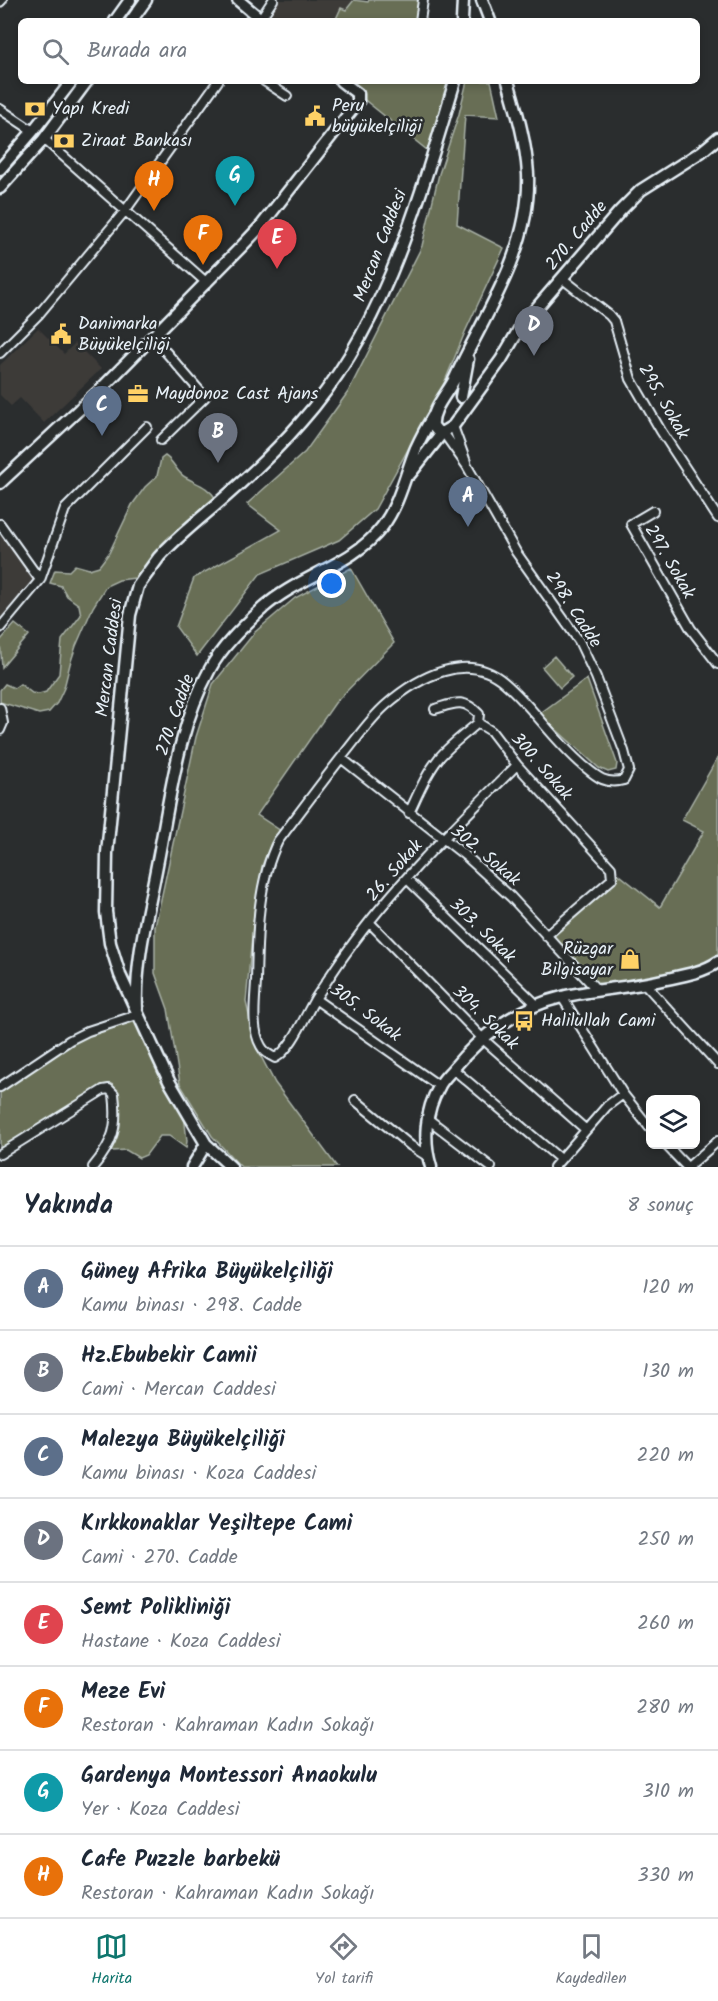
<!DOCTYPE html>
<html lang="tr">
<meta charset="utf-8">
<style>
:root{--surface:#fff;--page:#f6f6f7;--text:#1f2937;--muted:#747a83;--line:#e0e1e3;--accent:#0f766e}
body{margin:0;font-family:Kalam,sans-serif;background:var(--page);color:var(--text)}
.controls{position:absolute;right:18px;bottom:18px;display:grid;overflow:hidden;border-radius:9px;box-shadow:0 3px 9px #0003}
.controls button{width:54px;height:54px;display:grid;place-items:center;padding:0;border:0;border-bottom:2px solid var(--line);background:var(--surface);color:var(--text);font:30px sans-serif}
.you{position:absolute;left:332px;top:584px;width:21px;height:21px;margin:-15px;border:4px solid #fff;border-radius:50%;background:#1a73e8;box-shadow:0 0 0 9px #1a73e833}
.badge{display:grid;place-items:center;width:39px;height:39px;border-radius:50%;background:var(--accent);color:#fff;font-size:20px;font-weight:700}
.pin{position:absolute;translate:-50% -50px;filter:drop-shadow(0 2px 3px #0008)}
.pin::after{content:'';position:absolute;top:32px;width:21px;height:18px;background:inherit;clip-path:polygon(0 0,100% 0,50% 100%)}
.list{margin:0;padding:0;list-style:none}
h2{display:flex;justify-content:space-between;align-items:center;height:78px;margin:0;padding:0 24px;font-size:26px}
h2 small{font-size:20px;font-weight:400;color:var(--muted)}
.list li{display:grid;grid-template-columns:39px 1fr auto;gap:18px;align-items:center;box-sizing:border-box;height:84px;padding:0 24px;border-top:2px solid var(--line)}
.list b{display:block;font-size:22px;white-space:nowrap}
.list p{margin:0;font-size:20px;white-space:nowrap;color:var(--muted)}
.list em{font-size:20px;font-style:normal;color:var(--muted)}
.icon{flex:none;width:33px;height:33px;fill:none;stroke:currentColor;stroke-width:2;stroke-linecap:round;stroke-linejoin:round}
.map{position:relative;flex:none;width:718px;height:1167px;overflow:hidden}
.search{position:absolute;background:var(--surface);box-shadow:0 3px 9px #0003;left:18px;right:18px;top:18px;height:66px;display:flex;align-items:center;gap:15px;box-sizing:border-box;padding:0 21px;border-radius:9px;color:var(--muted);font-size:22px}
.sheet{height:750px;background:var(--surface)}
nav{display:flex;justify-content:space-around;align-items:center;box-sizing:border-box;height:84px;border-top:2px solid var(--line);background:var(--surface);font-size:16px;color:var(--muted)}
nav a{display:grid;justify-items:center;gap:3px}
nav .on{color:var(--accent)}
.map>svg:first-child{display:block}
.built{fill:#3c3a38}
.green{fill:#676e54;stroke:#a8b0a6;stroke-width:1.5}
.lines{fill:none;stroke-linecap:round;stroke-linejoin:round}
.street-casing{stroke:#e8f1f8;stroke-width:12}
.secondary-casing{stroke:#e8f1f8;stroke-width:15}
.street{stroke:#2a2d2e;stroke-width:8}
.secondary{stroke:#2a2d2e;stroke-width:10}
.labels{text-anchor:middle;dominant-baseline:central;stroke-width:5;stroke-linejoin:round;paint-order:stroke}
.poi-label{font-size:18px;fill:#e8f1f8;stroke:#2a2d2e;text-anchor:start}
.street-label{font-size:18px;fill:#e8f1f8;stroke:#2a2d2e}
</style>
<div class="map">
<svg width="718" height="1167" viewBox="0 0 718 1167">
<rect width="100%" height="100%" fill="#2a2d2e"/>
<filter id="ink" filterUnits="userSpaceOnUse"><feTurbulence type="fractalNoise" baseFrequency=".0167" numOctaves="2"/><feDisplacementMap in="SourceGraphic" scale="12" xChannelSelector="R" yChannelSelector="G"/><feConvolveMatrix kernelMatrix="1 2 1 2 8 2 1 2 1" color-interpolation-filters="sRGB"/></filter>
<g filter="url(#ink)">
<!-- built -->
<path class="built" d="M273,0H354L346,10L341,8L335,21H263Z
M38,328L64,354L75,343L101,369L44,423L20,398L11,406L0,395V365Z
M0,524L40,580L0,628Z"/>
<!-- green -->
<path class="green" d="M354,0L368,2L369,0H423L420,21H335L341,8L346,10Z
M341,81H455L432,154Z
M467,81H491L499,117L465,115L457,224L504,248L465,332L443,386L375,509L339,540L260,574L197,656L176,627L194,578L281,530L247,504L305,452L348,392L422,246L439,174L459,114Z
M165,456C174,461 176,472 185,477C197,484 208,486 216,499L143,577L119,580L106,586L93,607L76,646L70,664L64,688L57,703L49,712L39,714L0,702V690L5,684L14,688L20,684L32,693L39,694L46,692L59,674L62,640L81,615L79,605L67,596L61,586L50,583L55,570L69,571L75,565L89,569L99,566L109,553L132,505L145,487L157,476L161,459Z
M351,568L394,643L335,703L257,815L281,831L271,843L262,866L254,914L246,1002L256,1047L275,1083L337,1167H241L212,1136L180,1084L168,1009L155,973V927L196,737L213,684L255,632L295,598Z
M15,624L29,635L2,667L0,641Z
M554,656L572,677L560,688L542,667Z
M587,679L617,763L616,770L608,772L599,768L539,714Z
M718,757V962L597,990L546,936L612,879L611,868L660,907L704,831L682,820Z
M137,1015L183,1107L187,1141L186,1148L169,1136H160L146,1155L139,1158L126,1150L112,1151L107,1148L112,1138L111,1089L0,1154V1087L70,1040Z"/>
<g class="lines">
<!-- street casing -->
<g class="street-casing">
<path id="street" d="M0,2L2,0
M259,21L273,0
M420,21L423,0
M264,81L287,96
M0,109L33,131
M44,139L207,283
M563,279L609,315L614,321L631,379L661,431L718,518
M152,336L205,397L161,440
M0,353L39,314L125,211L218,81
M453,426L466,462
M653,511L631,524L691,629L718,664
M0,524L40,580
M0,628L40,580L65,509L147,427
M0,708L3,723L0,730
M435,709C455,703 463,698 479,714L478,723L491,731L517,765L611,868L612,879L546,936
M341,758L467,857L511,897L597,990
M409,813C418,794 426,774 439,758C450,745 465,734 478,723
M407,879L537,1005
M370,923L483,1039L585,1129
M645,984L718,1064
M562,997L623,1094L650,1128
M315,999C305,1016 291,1050 275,1058C269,1055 264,1052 261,1046C251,1029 255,1001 256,982C257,936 257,883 278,841C300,812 322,782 345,753C358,737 370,719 386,705C418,677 468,650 505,683C534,708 554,741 584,766C597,777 606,785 624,780L629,770L624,751L596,677L579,641L516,552L467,466L443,432
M453,1069L560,1159
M439,1086L315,999C325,984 335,968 346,953C393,886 458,823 517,765
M0,1087L70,1040L88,1031L137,1015
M355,1100L411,1146L427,1156
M428,1119L491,1167
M665,1144L687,1167
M0,1154L103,1090L109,1089L114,1094C118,1126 114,1142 93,1167
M554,1167L607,1106L623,1094
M688,1167L718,1141"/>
</g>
<!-- secondary casing -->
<g class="secondary-casing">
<path id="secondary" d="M238,0L263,21
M482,0L490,21
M115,21L130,0
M131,21L146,0
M462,21L463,0
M508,81C517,112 526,142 528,174C531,250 485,313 455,378C448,393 431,409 433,426L438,432H443L453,426L501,360L521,326L620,211L641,190L701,152L718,138
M0,169L33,131L72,81
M0,188L44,139L87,81
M461,397L468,359
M410,474L443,432
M0,483L100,390L242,246L261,226L358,102V94L341,81
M137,1009C135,960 148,913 157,865C170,800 177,729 210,669C222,646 244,626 263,608C299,576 353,565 382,527C400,503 405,475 416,448C421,437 427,426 433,416
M192,1167L206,1144
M231,1167L206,1144L169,1081L120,975L110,943L106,912L107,853L130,615L138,586L159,557C176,538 196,522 216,505C246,479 275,452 301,422C385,328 419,200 455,81
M431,1167C423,1141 425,1111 439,1087C442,1080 448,1075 453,1069C481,1035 519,1007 562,997C595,989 629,988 662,980C680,976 702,973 718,962"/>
</g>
<!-- street -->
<use href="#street" class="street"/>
<!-- secondary -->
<use href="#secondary" class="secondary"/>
</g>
</g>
<!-- icons -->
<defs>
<g id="bank-bare" transform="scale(1.62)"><path d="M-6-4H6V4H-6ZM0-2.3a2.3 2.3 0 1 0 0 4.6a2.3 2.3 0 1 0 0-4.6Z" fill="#ffd166" stroke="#2a2d2e" stroke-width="2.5" paint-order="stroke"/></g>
<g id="civic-bare" transform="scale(1.62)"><path d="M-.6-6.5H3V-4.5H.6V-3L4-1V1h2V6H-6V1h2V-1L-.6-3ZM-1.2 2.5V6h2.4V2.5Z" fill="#ffd166" stroke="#2a2d2e" stroke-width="2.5" paint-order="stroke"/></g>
<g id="office-bare" transform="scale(1.62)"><path d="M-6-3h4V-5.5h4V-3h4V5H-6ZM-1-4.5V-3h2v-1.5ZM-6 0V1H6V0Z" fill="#ffd166" stroke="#2a2d2e" stroke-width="2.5" paint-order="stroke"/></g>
<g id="shop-bare" transform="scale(1.62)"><path d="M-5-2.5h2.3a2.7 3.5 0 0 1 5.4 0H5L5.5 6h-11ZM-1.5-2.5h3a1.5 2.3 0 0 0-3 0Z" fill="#ffd166" stroke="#2a2d2e" stroke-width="2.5" paint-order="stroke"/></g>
<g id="bus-bare" transform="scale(1.62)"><path d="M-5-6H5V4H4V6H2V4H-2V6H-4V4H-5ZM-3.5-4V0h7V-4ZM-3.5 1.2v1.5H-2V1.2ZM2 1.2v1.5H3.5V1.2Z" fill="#ffd166" stroke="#2a2d2e" stroke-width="2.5" paint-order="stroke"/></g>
</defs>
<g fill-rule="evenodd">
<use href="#bank-bare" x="35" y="109"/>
<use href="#civic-bare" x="315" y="116"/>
<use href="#bank-bare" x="64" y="141"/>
<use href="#civic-bare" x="61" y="334"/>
<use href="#office-bare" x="138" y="394"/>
<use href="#shop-bare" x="630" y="959"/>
<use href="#bus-bare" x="524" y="1021"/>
</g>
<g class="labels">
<!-- poi labels -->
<g class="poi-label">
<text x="332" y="106">Peru<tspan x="332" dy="21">büyükelçiliği</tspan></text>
<text x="52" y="109">Yapı Kredi</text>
<text x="81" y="141">Ziraat Bankası</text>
<text x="78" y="324">Danimarka<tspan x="78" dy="21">Büyükelçiliği</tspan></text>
<text x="155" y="394">Maydonoz Cast Ajans</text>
<text x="613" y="949" text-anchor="end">Rüzgar<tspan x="613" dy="21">Bilgisayar</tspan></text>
<text x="541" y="1021">Halilullah Cami</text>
</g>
<!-- street labels -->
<g class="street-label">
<text transform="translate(577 236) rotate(-50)">270. Cadde</text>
<text transform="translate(381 246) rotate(-69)">Mercan Caddesi</text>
<text transform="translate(663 402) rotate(60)">295. Sokak</text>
<text transform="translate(669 562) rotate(60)">297. Sokak</text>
<text transform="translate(573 610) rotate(57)">298. Cadde</text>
<text transform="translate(110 658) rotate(-83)">Mercan Caddesi</text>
<text transform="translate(176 715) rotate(-71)">270. Cadde</text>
<text transform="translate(541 767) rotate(49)">300. Sokak</text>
<text transform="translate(485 856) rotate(40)">302. Sokak</text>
<text transform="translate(395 871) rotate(-49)">26. Sokak</text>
<text transform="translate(482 931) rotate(44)">303. Sokak</text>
<text transform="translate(365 1013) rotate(37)">305. Sokak</text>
<text transform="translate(485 1018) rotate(44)">304. Sokak</text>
</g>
</g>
</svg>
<div class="controls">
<button><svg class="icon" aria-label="layers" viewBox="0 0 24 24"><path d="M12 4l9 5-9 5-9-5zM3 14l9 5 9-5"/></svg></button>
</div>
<div class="you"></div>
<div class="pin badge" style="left:468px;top:527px;background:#5c6f8a">A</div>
<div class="pin badge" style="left:218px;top:463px;background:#6b7280">B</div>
<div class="pin badge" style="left:102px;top:436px;background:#5c6f8a">C</div>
<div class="pin badge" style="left:534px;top:356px;background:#6b7280">D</div>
<div class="pin badge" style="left:277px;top:269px;background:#e0444e">E</div>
<div class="pin badge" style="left:203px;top:265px;background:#e8710a">F</div>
<div class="pin badge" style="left:235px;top:206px;background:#0f9aa8">G</div>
<div class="pin badge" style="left:154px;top:211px;background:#e8710a">H</div>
<div class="search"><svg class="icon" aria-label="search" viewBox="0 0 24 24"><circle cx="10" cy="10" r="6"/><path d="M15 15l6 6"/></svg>Burada ara</div>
</div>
<section class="sheet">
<h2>Yakında<small>8 sonuç</small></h2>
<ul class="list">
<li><span class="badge" style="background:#5c6f8a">A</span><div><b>Güney Afrika Büyükelçiliği</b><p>Kamu binası · 298. Cadde</p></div><em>120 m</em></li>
<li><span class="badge" style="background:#6b7280">B</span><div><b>Hz.Ebubekir Camii</b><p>Cami · Mercan Caddesi</p></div><em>130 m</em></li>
<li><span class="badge" style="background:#5c6f8a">C</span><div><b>Malezya Büyükelçiliği</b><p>Kamu binası · Koza Caddesi</p></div><em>220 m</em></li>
<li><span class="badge" style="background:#6b7280">D</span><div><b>Kırkkonaklar Yeşiltepe Cami</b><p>Cami · 270. Cadde</p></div><em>250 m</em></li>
<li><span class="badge" style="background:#e0444e">E</span><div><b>Semt Polikliniği</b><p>Hastane · Koza Caddesi</p></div><em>260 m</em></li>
<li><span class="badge" style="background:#e8710a">F</span><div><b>Meze Evi</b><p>Restoran · Kahraman Kadın Sokağı</p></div><em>280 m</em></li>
<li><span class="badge" style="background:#0f9aa8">G</span><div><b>Gardenya Montessori Anaokulu</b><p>Yer · Koza Caddesi</p></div><em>310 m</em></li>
<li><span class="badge" style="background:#e8710a">H</span><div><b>Cafe Puzzle barbekü</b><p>Restoran · Kahraman Kadın Sokağı</p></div><em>330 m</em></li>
</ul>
</section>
<nav>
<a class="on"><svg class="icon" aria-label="map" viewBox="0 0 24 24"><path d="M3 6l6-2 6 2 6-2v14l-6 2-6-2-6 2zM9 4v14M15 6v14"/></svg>Harita</a>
<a><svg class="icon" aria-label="directions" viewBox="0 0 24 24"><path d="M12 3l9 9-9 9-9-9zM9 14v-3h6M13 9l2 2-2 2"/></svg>Yol tarifi</a>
<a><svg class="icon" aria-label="saved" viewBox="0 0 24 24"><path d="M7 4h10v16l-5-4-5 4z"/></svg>Kaydedilen</a>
</nav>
